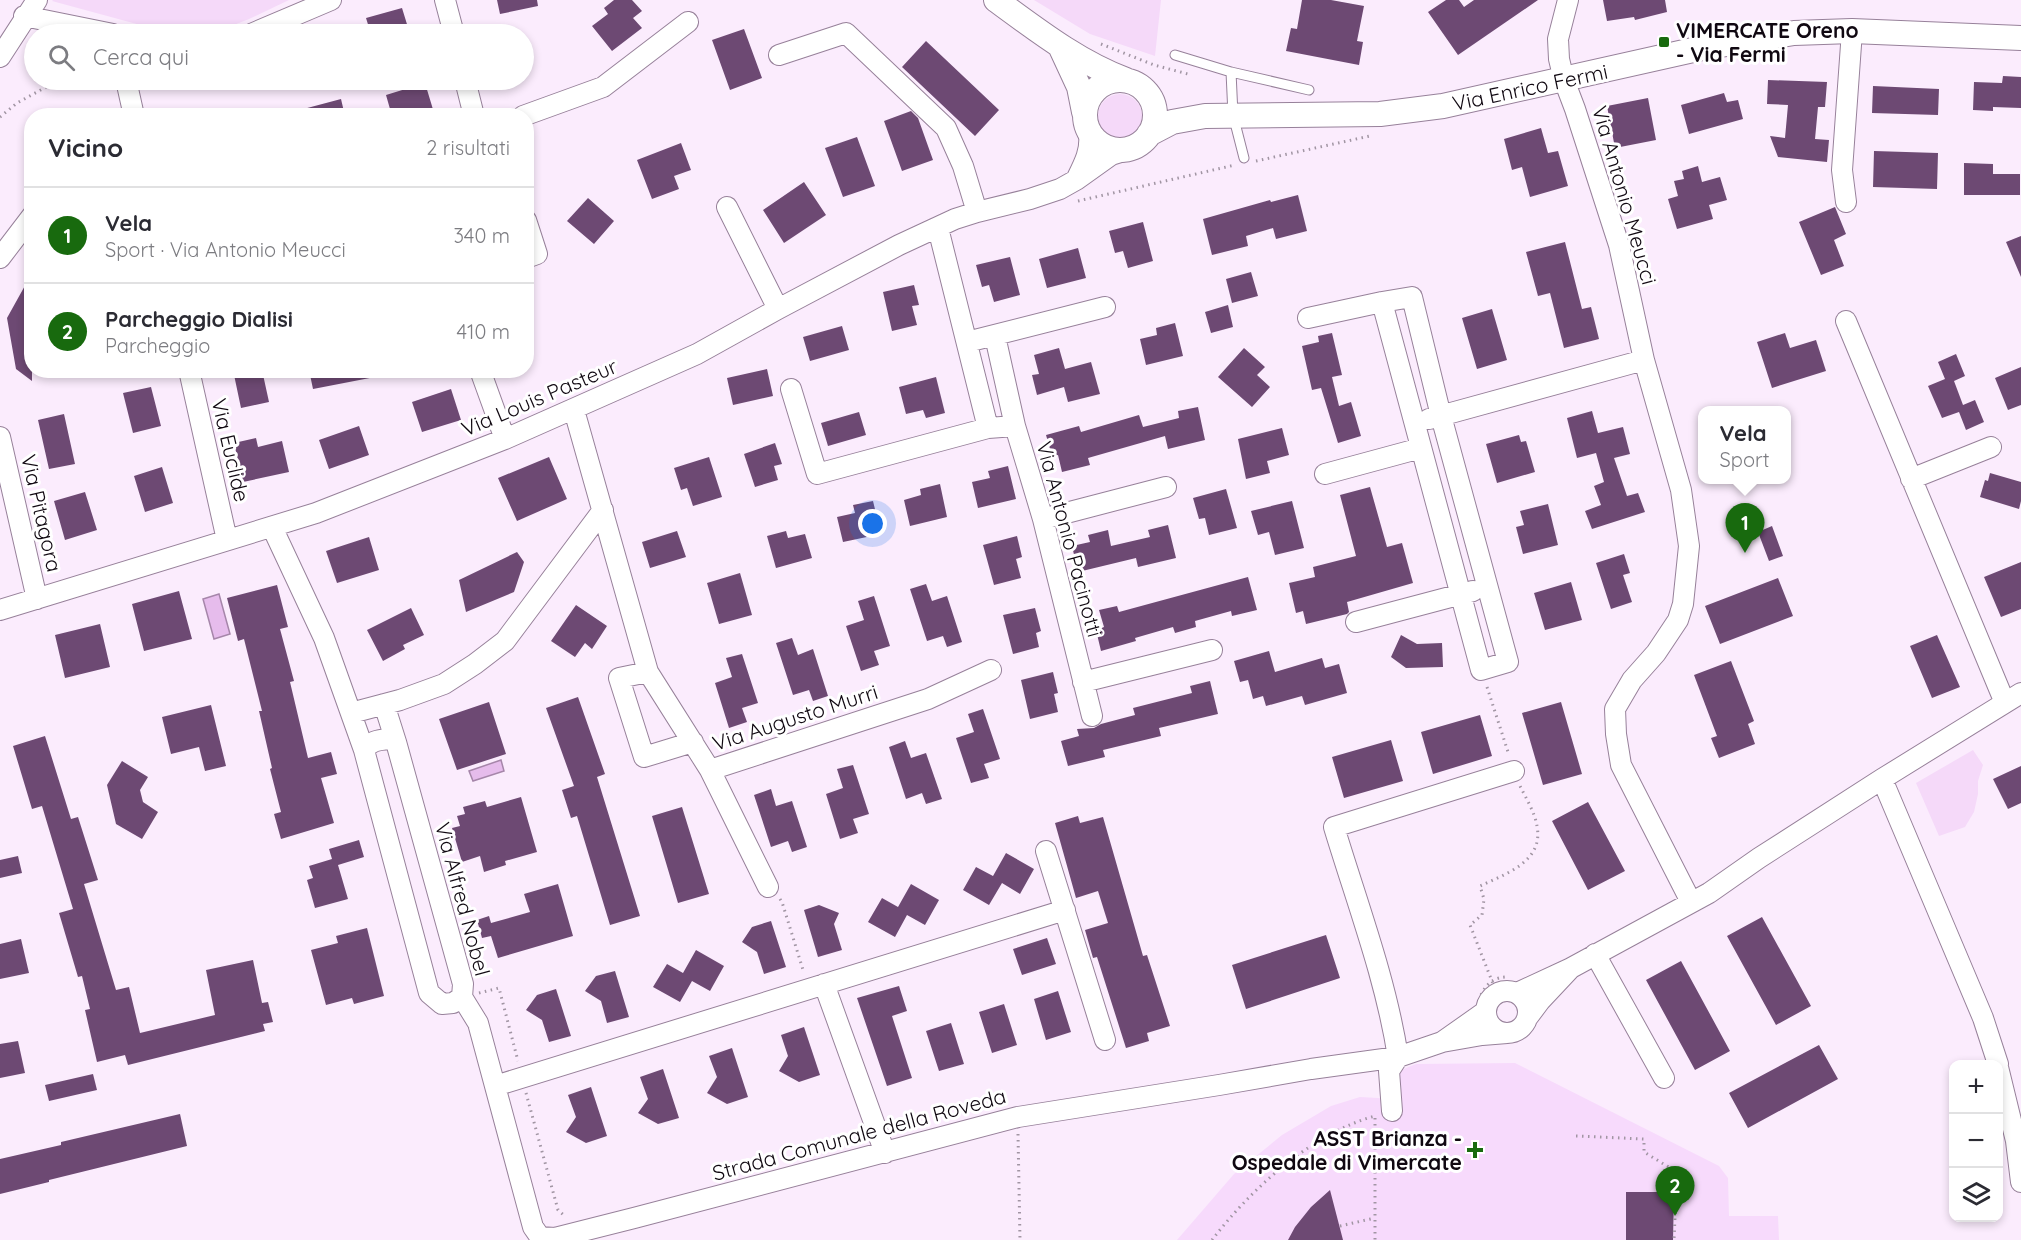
<!DOCTYPE html>
<html lang="it">
<meta charset="utf-8">
<style>
:root{--surface:#fff;--page:#f2f2f3;--text:#2b2b33;--muted:#7c7c81;--line:#e1e1e2;--accent:#186a0e}
body{margin:0;font-family:Quicksand,sans-serif;background:var(--page);color:var(--text)}
.controls{position:absolute;right:18px;bottom:18px;display:grid;overflow:hidden;border-radius:12px;box-shadow:0 3px 9px #0003}
.controls button{width:54px;height:54px;display:grid;place-items:center;padding:0;border:0;border-bottom:2px solid var(--line);background:var(--surface);color:var(--text);font:30px sans-serif}
.you{position:absolute;left:873px;top:524px;width:21px;height:21px;margin:-15px;border:4px solid #fff;border-radius:50%;background:#1a73e8;box-shadow:0 0 0 9px #1a73e833}
.badge{display:grid;place-items:center;width:39px;height:39px;border-radius:50%;background:var(--accent);color:#fff;font-size:20px;font-weight:700}
.pin{position:absolute;translate:-50% -50px;filter:drop-shadow(0 2px 3px #0008)}
.pin::after{content:'';position:absolute;top:32px;width:21px;height:18px;background:inherit;clip-path:polygon(0 0,100% 0,50% 100%)}
.popup{position:absolute;left:1698px;top:406px;width:93px;height:78px;box-sizing:border-box;display:grid;place-content:center;border-radius:12px;background:var(--surface);filter:drop-shadow(0 2px 4px #0005);font-size:20px;white-space:nowrap;color:var(--muted)}
.popup b{font-size:22px;color:var(--text)}
.popup::after{content:'';position:absolute;left:50%;top:100%;margin-left:-12px;border:12px solid transparent;border-top-color:var(--surface)}
.list{margin:0;padding:0;list-style:none}
h2{display:flex;justify-content:space-between;align-items:center;height:78px;margin:0;padding:0 24px;font-size:26px}
h2 small{font-size:20px;font-weight:400;color:var(--muted)}
.list li{display:grid;grid-template-columns:39px 1fr auto;gap:18px;align-items:center;box-sizing:border-box;height:96px;padding:0 24px;border-top:2px solid var(--line)}
.list b{display:block;font-size:22px;white-space:nowrap}
.list p{margin:0;font-size:20px;white-space:nowrap;color:var(--muted)}
.list em{font-size:20px;font-style:normal;color:var(--muted)}
.icon{flex:none;width:33px;height:33px;fill:none;stroke:currentColor;stroke-width:2;stroke-linecap:round;stroke-linejoin:round}
.map{position:relative;flex:none;width:2021px;height:1240px;overflow:hidden}
.search{position:absolute;background:var(--surface);box-shadow:0 3px 9px #0003;left:24px;top:24px;width:510px;height:66px;display:flex;align-items:center;gap:15px;box-sizing:border-box;padding:0 21px;border-radius:33px;color:var(--muted);font-size:22px}
.panel{position:absolute;background:var(--surface);box-shadow:0 3px 9px #0003;left:24px;top:108px;width:510px;height:270px;border-radius:24px}
.map>svg:first-child{display:block}
.built{fill:#f7dafc}
.green{fill:#f5d9f9}
.water{fill:#e6bcec;stroke:#a686aa;stroke-width:1.5}
.building{fill:#6d4973}
.lines{fill:none;stroke-linecap:round;stroke-linejoin:round}
.service-casing{stroke:#97819a;stroke-width:11}
.minor-casing{stroke:#97819a;stroke-width:22}
.tertiary-casing{stroke:#97819a;stroke-width:26}
.path{stroke:#a195a3;stroke-width:3;stroke-dasharray:1.5 4.5;stroke-linecap:butt}
.service{stroke:#fff;stroke-width:9}
.minor{stroke:#fff;stroke-width:20}
.tertiary{stroke:#fff;stroke-width:24}
.poi-dot{fill:#186a0e;stroke:#fff;stroke-width:2}
.labels{text-anchor:middle;dominant-baseline:central;stroke-width:6;stroke-linejoin:round;paint-order:stroke}
.poi-label{font-size:21px;font-weight:bold;fill:#100811;stroke:#fff;text-anchor:start}
.street-label{font-size:21px;fill:#100811;stroke:#fff}
</style>
<div class="map">
<svg width="2021" height="1240" viewBox="0 0 2021 1240">
<rect width="100%" height="100%" fill="#fbecfd"/>
<!-- built -->
<path class="built" d="M1515,1063L1719,1166L1728,1178L1729,1216H1778L1779,1240H1177L1234,1174L1282,1135L1331,1106L1360,1097L1395,1099L1396,1072L1416,1064Z"/>
<!-- green -->
<path class="green" d="M53,0H289L249,19L221,30L144,26L52,1Z
M1034,0H1161L1155,56L1090,34Z
M1098 116a22 22 0 1 1 44 0a22 22 0 1 1-44 0Z
M1973,750L1983,765L1978,781V794L1974,812L1965,827L1939,836L1916,783Z"/>
<!-- water -->
<path class="water" d="M219,594L230,634L214,639L203,599Z
M501,760L504,771L473,781L469,771Z"/>
<!-- building -->
<path class="building" d="M497,0H537L538,6L500,14Z
M614,0H632L642,11L633,18L642,28L612,51L592,26L608,14L604,8Z
M1302,0H1331L1364,6L1357,41L1363,42L1359,65L1286,51L1291,28L1297,29Z
M1446,0H1459L1464,7L1474,0H1538L1458,55L1428,12Z
M1603,0H1665L1667,12L1635,20L1634,17L1607,21Z
M402,8L410,34H371L366,18Z
M744,29L762,78L730,90L712,40Z
M926,41L999,110L975,136L902,67Z
M2003,76L2021,77V108L1993,107V111L1973,110L1974,82L2002,83Z
M1768,80L1827,82L1825,107H1818L1815,139L1829,140L1827,162L1778,157L1770,136L1785,138L1788,105L1767,104Z
M425,83L435,116H392L386,95Z
M1873,86L1939,89L1938,115L1872,113Z
M1724,93L1727,102L1738,100L1743,119L1689,134L1681,105Z
M1648,98L1656,140L1615,148L1607,106Z
M341,99L345,116H296V111Z
M911,111L918,118L933,160L902,171L884,121Z
M1541,128L1548,153L1558,151L1568,186L1530,197L1522,167L1512,170L1504,139Z
M857,137L875,186L843,197L825,148Z
M681,143L691,170L674,176L679,189L652,199L637,160Z
M1874,151L1938,153L1937,189L1873,187Z
M1964,163L1993,164V174H2020V195H1964Z
M1698,166L1702,182L1720,177L1727,200L1709,205L1713,219L1677,229L1668,199L1678,196L1674,181L1684,179L1682,171Z
M804,182L826,215L784,243L763,210Z
M1298,195L1307,231L1276,239L1273,228L1246,236L1248,246L1212,255L1203,219L1270,200L1271,202Z
M588,198L614,221L594,244L567,221Z
M1835,207L1846,234L1834,240L1844,266L1821,275L1799,222Z
M1143,222L1153,261L1128,268L1123,251L1115,253L1109,231Z
M2021,236V277L2006,242Z
M1565,242L1582,309L1591,307L1599,339L1564,348L1550,293L1538,296L1526,252Z
M1078,248L1086,278L1047,288L1039,259Z
M1010,257L1020,295L994,302L989,285L982,287L976,265Z
M1251,272L1258,296L1232,303L1226,279Z
M32,273V381L16,369L7,318Z
M914,285L919,305L912,306L917,325L892,331L883,292Z
M1228,305L1233,327L1211,333L1205,312Z
M1492,309L1507,360L1477,369L1462,318Z
M1175,323L1183,356L1146,365L1140,339L1157,335L1156,328Z
M842,326L849,350L810,361L803,337Z
M1332,333L1342,375L1332,377L1339,406L1351,402L1361,436L1338,443L1321,388L1312,390L1302,346L1319,342L1318,336Z
M1785,333L1790,348L1816,340L1826,371L1772,388L1757,342Z
M1059,348L1065,369L1091,362L1100,394L1068,402L1064,387L1037,395L1032,375L1039,374L1034,355Z
M1244,348L1265,367L1257,375L1270,387L1252,407L1218,377Z
M1956,354L1965,376L1954,381L1963,405L1975,400L1984,422L1966,430L1959,412L1942,418L1928,386L1945,379L1938,362Z
M2021,367V405L2008,410L1995,378Z
M767,369L773,396L733,405L727,378Z
M233,370H262L269,402L241,408Z
M309,370H374L375,377L313,389Z
M936,377L945,413L926,418L923,410L906,414L899,387Z
M151,387L161,426L133,433L123,393Z
M451,389L461,420L422,432L412,402Z
M1198,407L1205,440L1168,449L1165,436L1088,458L1090,465L1062,472L1058,455L1052,456L1046,435L1079,426L1081,432L1139,415L1143,427L1179,418L1178,411Z
M1592,411L1598,433L1623,427L1630,454L1614,458L1627,496L1638,493L1645,512L1592,529L1585,511L1601,505L1594,486L1604,482L1596,453L1577,458L1567,418Z
M859,412L866,435L828,446L821,423Z
M64,414L75,464L49,469L38,420Z
M359,426L369,455L329,469L319,440Z
M1282,428L1289,455L1267,461L1270,473L1246,479L1238,439Z
M1519,435L1521,442L1526,441L1535,472L1497,483L1486,444Z
M256,438L258,447L282,441L289,472L243,482L234,443Z
M775,443L782,464L774,466L778,480L755,487L744,454Z
M549,457L567,499L517,521L498,478Z
M709,457L722,497L693,506L687,488L681,490L674,468Z
M1008,466L1016,499L978,508L972,482L990,478L988,471Z
M162,467L173,503L145,512L134,476Z
M1990,473L2021,482V501L2019,509L1980,497L1985,480L1988,481Z
M940,484L947,517L910,526L904,500L921,495L920,489Z
M1370,487L1387,547L1402,543L1413,583L1347,602L1349,612L1347,614L1306,624L1303,611L1296,613L1289,583L1315,577L1313,567L1356,556L1340,495Z
M1226,489L1237,528L1209,535L1205,518L1199,519L1193,498Z
M85,492L97,530L65,540L54,501Z
M873,501L881,534L843,542L837,517L855,513L853,505Z
M1292,501L1304,548L1275,555L1269,532L1258,535L1251,511Z
M1548,504L1558,545L1523,554L1516,527L1524,525L1520,511Z
M1168,525L1176,558L1138,567L1136,558L1078,572L1072,546L1090,542L1088,535L1108,530L1111,546L1150,537L1148,530Z
M1772,526L1783,556L1769,561L1758,532Z
M677,531L686,557L650,568L642,542Z
M786,531L788,538L805,534L812,558L776,568L767,536Z
M1017,536L1022,557L1016,559L1021,578L994,585L983,545Z
M369,537L379,570L337,583L326,551Z
M517,552L524,562L514,592L466,612L459,580Z
M1624,554L1630,573L1623,575L1632,602L1611,609L1596,563Z
M2021,562V609L2001,617L1984,577Z
M740,573L752,615L719,624L707,583Z
M1248,577L1257,610L1232,616L1231,611L1195,621L1196,627L1175,633L1173,627L1135,638L1136,641L1101,651L1096,630L1104,627L1099,610L1117,606L1119,612Z
M1778,578L1793,616L1720,644L1705,606Z
M1571,582L1582,620L1545,630L1534,593Z
M926,584L932,601L947,596L962,642L947,647L943,636L927,641L910,589Z
M277,585L288,627L280,629L294,681L290,682L308,758L331,752L337,774L321,778L334,823L281,839L274,814L281,812L270,769L272,768L259,711H262L244,639L238,641L227,598Z
M179,591L192,639L144,651L132,604Z
M874,596L890,646L874,651L879,665L861,671L846,626L864,620L858,601Z
M576,605L607,626L592,649L585,643L575,657L551,641Z
M411,608L424,635L403,645L405,649L383,661L367,630Z
M1035,608L1041,631L1036,633L1039,647L1013,654L1003,615Z
M100,624L110,667L65,678L55,635Z
M1401,635L1417,644L1442,643L1443,667L1406,668L1391,657Z
M1937,635L1960,687L1932,698L1910,646Z
M792,638L798,655L813,649L828,696L813,701L809,690L793,695L776,643Z
M1269,651L1275,672L1322,658L1325,668L1339,664L1347,693L1305,705L1302,696L1266,706L1263,696L1253,699L1248,680L1240,682L1234,661Z
M742,654L758,703L742,708L747,722L729,728L715,683L732,677L726,658Z
M1731,661L1754,721L1748,724L1755,744L1719,758L1711,738L1717,736L1694,675Z
M1053,672L1058,693L1054,694L1058,712L1030,719L1021,680Z
M1210,681L1218,714L1159,728L1161,736L1103,750L1105,757L1068,766L1061,741L1079,736L1077,729L1094,728L1101,724L1135,715L1133,708L1192,693L1190,686Z
M578,697L605,774L597,777L640,916L610,925L577,816L571,818L562,790L574,786L546,708Z
M489,702L506,754L457,770L439,719Z
M1561,702L1582,774L1543,785L1522,713Z
M211,705L226,766L205,771L199,747L171,754L162,717Z
M983,709L1000,759L984,764L989,778L971,783L956,738L974,732L968,714Z
M1480,715L1492,756L1433,774L1421,732Z
M45,736L71,819L78,817L98,880L84,884L116,990L129,987L140,1033L215,1015L206,970L253,960L262,1003L268,1002L273,1022L263,1024L265,1031L128,1065L125,1055L97,1062L85,1010L90,1009L82,976L78,977L59,913L73,909L42,806L32,809L13,746Z
M1391,740L1403,781L1344,798L1332,757Z
M905,741L911,758L926,753L942,799L926,804L922,793L906,799L889,747Z
M122,761L148,777L140,790L143,802L158,812L142,839L116,824L107,785Z
M853,765L869,814L853,819L858,833L840,839L826,794L843,788L837,769Z
M2021,766V803L2008,809L1993,779Z
M771,789L776,806L792,801L807,847L792,852L788,841L771,847L754,795Z
M521,797L537,852L505,861L506,865L484,872L480,856L462,862L452,828L460,826L457,816L465,814L463,807L485,801L487,807Z
M1588,802L1625,871L1588,890L1552,821Z
M682,807L709,894L678,903L652,816Z
M1078,816L1080,823L1103,817L1143,956L1147,955L1170,1026L1147,1033L1149,1041L1126,1048L1097,957L1093,958L1085,930L1108,923L1098,891L1076,898L1055,823Z
M359,840L364,857L338,865L348,899L315,908L307,880L313,878L309,866L332,859L329,849Z
M1006,853L1034,869L1020,894L1002,883L989,905L963,890L976,867L993,876Z
M18,856L22,873L0,878V860Z
M558,884L573,936L498,958L491,936L482,938L477,920L489,916L491,923L530,912L524,894Z
M911,884L939,900L925,925L907,915L895,937L868,922L882,898L898,907Z
M819,905L839,913L834,924L842,950L818,957L804,910Z
M1762,917L1811,1006L1776,1025L1727,936Z
M771,921L786,967L764,974L757,952L742,942L752,927Z
M367,928L384,996L354,1004L352,998L326,1005L311,950L338,943L336,936Z
M1326,935L1340,978L1246,1009L1232,965Z
M1047,938L1056,964L1022,975L1013,949Z
M21,939L29,973L0,979V944Z
M696,950L724,966L710,991L692,981L680,1002L653,987L667,964L683,973Z
M1681,961L1730,1051L1695,1070L1646,980Z
M615,971L629,1017L607,1023L601,1001L585,991L596,976Z
M899,986L907,1011L892,1016L912,1078L887,1086L857,998Z
M556,989L571,1036L549,1042L542,1020L526,1010L537,995Z
M1058,991L1071,1032L1046,1040L1034,999Z
M1004,1004L1017,1045L992,1053L979,1012Z
M951,1023L964,1064L939,1071L926,1031Z
M804,1027L820,1075L799,1082L779,1071L788,1056L781,1035Z
M18,1041L25,1073L0,1078V1044Z
M1819,1045L1838,1079L1748,1128L1729,1093Z
M732,1048L748,1097L727,1104L707,1093L717,1077L709,1056Z
M663,1069L679,1118L658,1124L638,1113L648,1099L640,1077Z
M93,1074L97,1090L49,1101L45,1085Z
M591,1087L607,1136L586,1143L566,1132L576,1117L568,1095Z
M180,1114L187,1146L49,1180V1182L0,1194V1159L61,1145V1142Z
M1330,1190L1343,1240H1288L1295,1227L1311,1207Z
M1626,1192H1674L1673,1240H1626Z"/>
<g class="lines">
<!-- service casing -->
<g class="service-casing">
<path id="service" d="M1175,55L1231,72L1233,115L1244,158
M1231,72L1309,90"/>
</g>
<!-- minor casing -->
<g class="minor-casing">
<path id="minor" d="M445,0L454,34
M1568,0L1558,39L1559,59L1564,80L1575,109L1619,245L1644,360L1681,490L1689,546L1683,604L1678,620L1656,653L1632,680L1615,709L1616,734L1621,765L1691,902
M24,16L113,34
M251,34L331,0
M779,55L846,33L946,128L963,166L977,212
M0,57L37,0
M126,80L134,116
M465,80L474,116
M523,116L603,87L688,22
M1077,178C1085,162 1091,150 1089,133
M1846,202L1842,170L1852,31
M727,207L778,309
M526,220L537,254L526,258
M938,228L988,428L1015,426L1043,519L1092,716
M0,258L32,216
M1412,297L1441,416L1508,662L1481,670L1382,302Z
M1308,318L1382,302
M1846,321L2005,703
M995,336L1015,426
M967,342L1105,307
M189,370L227,540
M480,370L505,439
M791,389L817,474L988,428
M574,410L648,672L710,770L928,699L991,670
M1429,419L1644,360
M0,437L37,599
M1325,474L1421,448
M1911,479L1991,447
M1043,519L1166,487
M272,527L324,638L364,750
M0,610L316,513L505,439L697,354L778,309L899,245L955,219L977,212L1030,199L1060,189L1076,180L1111,155L1127,150
M1356,622L1473,591
M648,672L619,678L644,757L693,742
M1083,682L1212,650
M384,704L396,742
M351,713L400,700L444,684L475,664L505,641L603,510
M389,739L396,742L463,984L462,997L453,1003L442,1004L429,993L364,750C370,741 378,740 389,739Z
M710,770L768,887
M1882,779L1983,1018L1998,1064
M1046,851L1105,1040
M1595,954L1664,1078
M1571,968L1709,893L1759,858L1882,779L2021,693
M824,984L885,1153
M1486 1012a21 21 0 1 1 42 0a21 21 0 1 1-42 0Z
M1517,993L1571,968L1540,1001L1528,1017
M462,997L478,1023L533,1227L540,1237L555,1238L634,1218L1018,1117L1219,1085L1311,1069L1398,1057L1442,1042
M1486,1011L1442,1042L1482,1035L1507,1033
M1998,1067L2016,1141L2021,1182
M495,1086L1065,910
M1392,1111L1389,1071L1398,1057C1386,979 1357,903 1334,827L1514,771"/>
</g>
<!-- tertiary casing -->
<g class="tertiary-casing">
<path id="tertiary" d="M996,0C1037,30 1078,62 1126,80
M1060,46L1079,87L1084,112
M1085 115a35 35 0 1 1 70 0a35 35 0 1 1-70 0Z
M1149,134L1172,122L1205,116L1380,114L1443,106L1702,48L1794,33L1852,31L2021,38"/>
</g>
<!-- path -->
<path class="path" d="M1101,44L1154,65L1188,74
M0,117L17,103L59,80
M1256,161L1370,136
M1078,201L1235,165
M1487,687L1509,755
M780,899L782,902L804,973
M479,993L499,988L518,1061
M1497,994L1470,925L1482,915L1484,899L1480,886C1505,874 1544,862 1537,826C1535,813 1526,798 1520,786
M1481,995C1487,983 1494,977 1508,977
M526,1093L558,1210L566,1217
M1018,1134L1020,1240
M1576,1136L1644,1139V1152L1680,1174L1675,1217L1674,1240
M1340,1226L1375,1218
M1212,1240C1251,1189 1312,1133 1375,1116V1240"/>
<!-- service -->
<use href="#service" class="service"/>
<!-- minor -->
<use href="#minor" class="minor"/>
<!-- tertiary -->
<use href="#tertiary" class="tertiary"/>
</g>
<!-- markers -->
<g class="poi-dot">
<rect x="1658" y="36" width="12" height="12" rx="3"/>
<path d="M1472 1141h6v6h6v6h-6v6h-6v-6h-6v-6h6z"/>
</g>
<g class="labels">
<!-- poi labels -->
<g class="poi-label">
<text x="1676" y="30">VIMERCATE Oreno<tspan x="1676" dy="24">- Via Fermi</tspan></text>
<text x="1462" y="1138" text-anchor="end">ASST Brianza -<tspan x="1462" dy="24">Ospedale di Vimercate</tspan></text>
</g>
<!-- street labels -->
<g class="street-label">
<text transform="translate(1530 87) rotate(-12)">Via Enrico Fermi</text>
<text transform="translate(1625 195) rotate(74)">Via Antonio Meucci</text>
<text transform="translate(539 397) rotate(-23)">Via Louis Pasteur</text>
<text transform="translate(231 450) rotate(77)">Via Euclide</text>
<text transform="translate(42 513) rotate(77)">Via Pitagora</text>
<text transform="translate(1070 539) rotate(75)">Via Antonio Pacinotti</text>
<text transform="translate(795 717) rotate(-18)">Via Augusto Murri</text>
<text transform="translate(463 899) rotate(75)">Via Alfred Nobel</text>
<text transform="translate(859 1134) rotate(-15)">Strada Comunale della Roveda</text>
</g>
</g>
</svg>
<div class="controls">
<button>+</button>
<button>−</button>
<button><svg class="icon" aria-label="layers" viewBox="0 0 24 24"><path d="M12 4l9 5-9 5-9-5zM3 14l9 5 9-5"/></svg></button>
</div>
<div class="you"></div>
<div class="pin badge" style="left:1745px;top:553px">1</div>
<div class="popup"><b>Vela</b>Sport</div>
<div class="pin badge" style="left:1675px;top:1216px">2</div>
<div class="search"><svg class="icon" aria-label="search" viewBox="0 0 24 24"><circle cx="10" cy="10" r="6"/><path d="M15 15l6 6"/></svg>Cerca qui</div>
<section class="panel">
<h2>Vicino<small>2 risultati</small></h2>
<ul class="list">
<li><span class="badge">1</span><div><b>Vela</b><p>Sport · Via Antonio Meucci</p></div><em>340 m</em></li>
<li><span class="badge">2</span><div><b>Parcheggio Dialisi</b><p>Parcheggio</p></div><em>410 m</em></li>
</ul>
</section>
</div>
